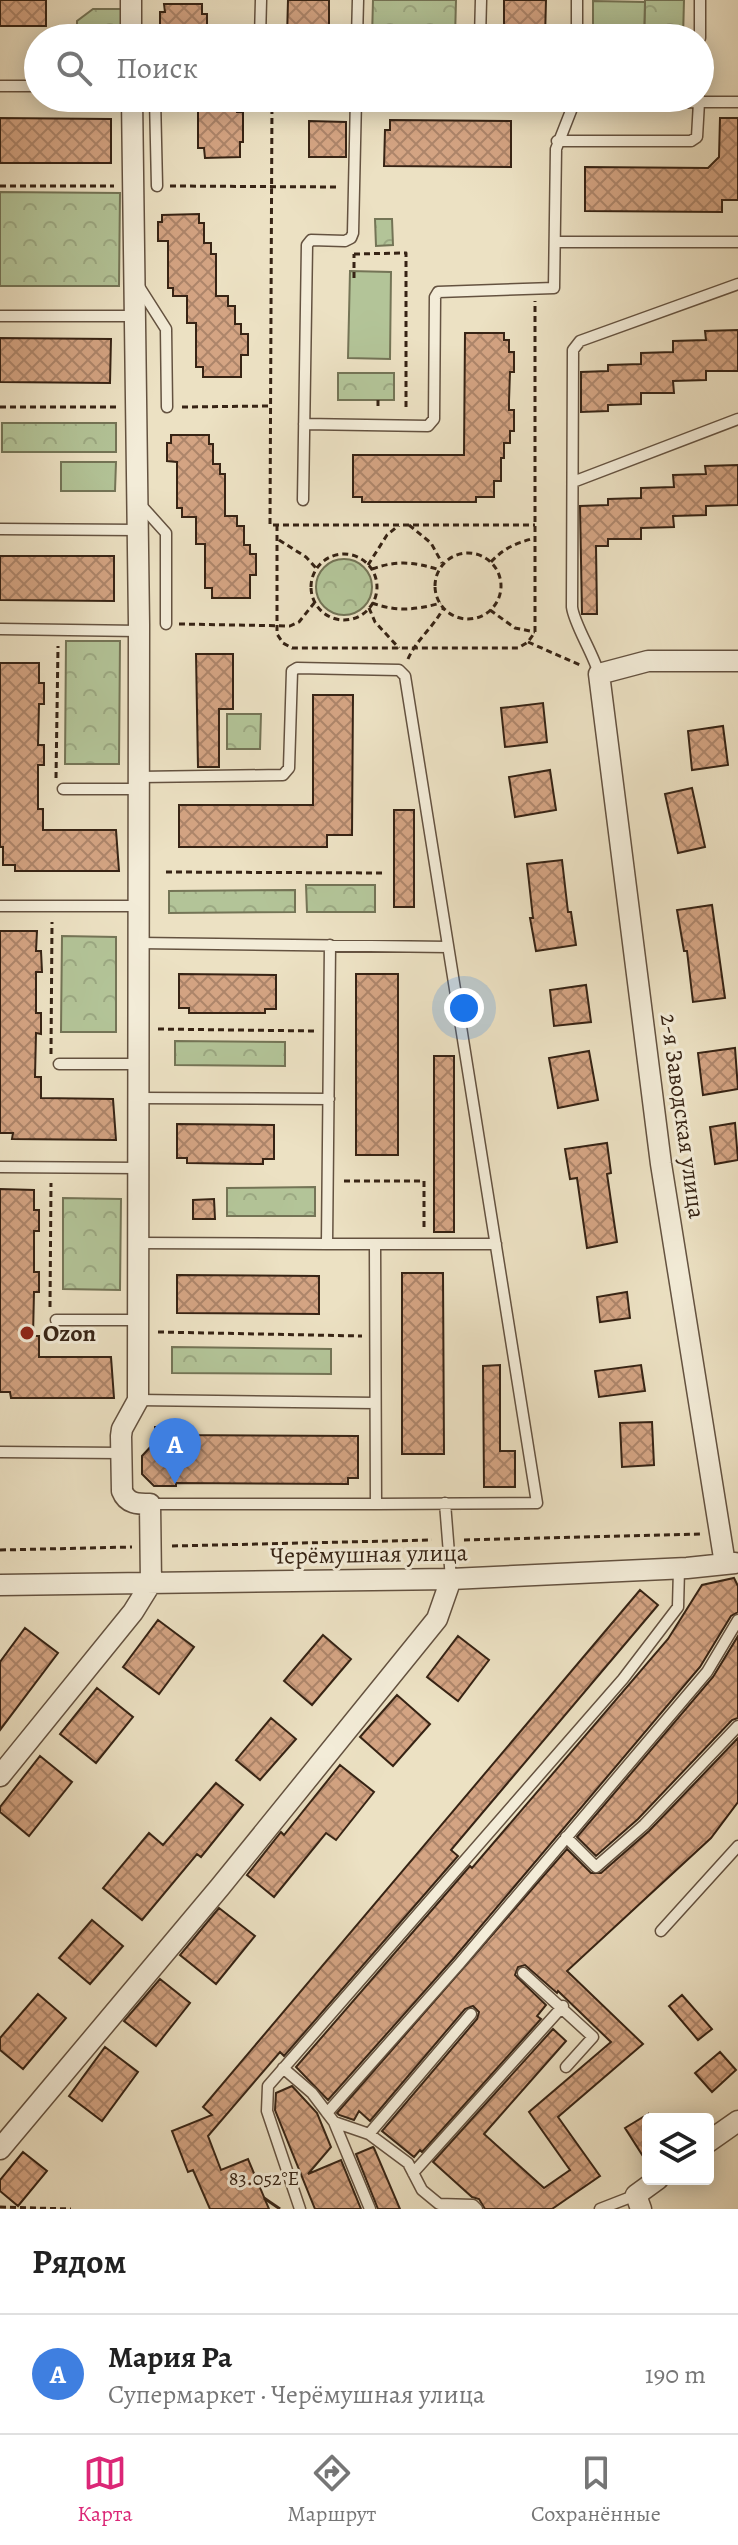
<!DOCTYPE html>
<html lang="ru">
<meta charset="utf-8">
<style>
:root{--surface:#fff;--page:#f2f2f2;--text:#222;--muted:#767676;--line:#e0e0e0;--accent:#db2777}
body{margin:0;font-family:Alegreya,serif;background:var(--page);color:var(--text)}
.controls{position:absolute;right:24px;bottom:24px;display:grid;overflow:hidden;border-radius:8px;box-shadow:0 4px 20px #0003}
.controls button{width:72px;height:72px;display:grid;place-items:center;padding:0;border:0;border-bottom:2px solid var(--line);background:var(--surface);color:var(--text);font:40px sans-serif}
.you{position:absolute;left:464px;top:1008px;width:28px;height:28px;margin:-20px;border:6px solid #fff;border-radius:50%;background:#1a73e8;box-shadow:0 0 0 12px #1a73e833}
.badge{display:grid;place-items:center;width:52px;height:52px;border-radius:50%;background:var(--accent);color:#fff;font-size:26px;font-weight:700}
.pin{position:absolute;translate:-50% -66px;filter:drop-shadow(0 2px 4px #0008)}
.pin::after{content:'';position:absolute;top:42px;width:28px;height:24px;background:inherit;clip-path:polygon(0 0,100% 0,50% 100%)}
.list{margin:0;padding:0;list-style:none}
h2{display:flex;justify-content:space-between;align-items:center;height:104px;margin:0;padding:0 32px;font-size:34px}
h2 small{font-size:26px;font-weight:400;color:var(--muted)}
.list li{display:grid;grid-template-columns:52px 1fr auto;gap:24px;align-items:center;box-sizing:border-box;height:120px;padding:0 32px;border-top:2px solid var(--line)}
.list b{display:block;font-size:30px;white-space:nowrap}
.list p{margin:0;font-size:26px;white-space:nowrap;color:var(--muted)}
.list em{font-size:26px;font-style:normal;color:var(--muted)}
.icon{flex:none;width:44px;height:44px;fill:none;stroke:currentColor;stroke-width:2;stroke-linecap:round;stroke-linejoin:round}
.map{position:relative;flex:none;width:738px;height:2209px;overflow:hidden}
.search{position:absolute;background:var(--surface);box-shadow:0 4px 20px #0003;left:24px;right:24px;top:24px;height:88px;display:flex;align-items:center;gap:20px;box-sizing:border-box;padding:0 28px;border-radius:44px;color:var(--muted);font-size:30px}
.sheet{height:224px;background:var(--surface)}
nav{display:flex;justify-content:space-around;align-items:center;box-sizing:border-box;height:112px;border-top:2px solid var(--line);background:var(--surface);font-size:22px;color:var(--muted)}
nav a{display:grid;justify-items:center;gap:4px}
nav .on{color:var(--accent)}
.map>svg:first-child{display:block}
.park{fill:url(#park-crowns);stroke:#747456;stroke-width:2}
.garden{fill:#b3c498;stroke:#747456;stroke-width:2}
.building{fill:url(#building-cross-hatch);stroke:#362314;stroke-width:2}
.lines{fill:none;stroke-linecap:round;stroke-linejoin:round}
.lane-casing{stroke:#645240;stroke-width:13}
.street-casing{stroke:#645240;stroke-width:23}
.path{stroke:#362314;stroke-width:3;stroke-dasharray:6 4;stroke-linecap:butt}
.lane{stroke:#f3ecd8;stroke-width:10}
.street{stroke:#f3ecd8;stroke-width:20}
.ticks{fill:none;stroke:#362314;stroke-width:3}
.poi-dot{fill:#8f2418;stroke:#f3ecd8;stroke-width:3}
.labels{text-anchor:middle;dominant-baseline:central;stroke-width:6;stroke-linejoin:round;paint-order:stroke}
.street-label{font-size:24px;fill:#362314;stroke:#f3ecd8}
.poi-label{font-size:24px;font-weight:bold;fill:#362314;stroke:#f3ecd8;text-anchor:start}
.ticks-label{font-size:20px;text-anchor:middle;fill:#362314;stroke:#f3ecd8;stroke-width:6;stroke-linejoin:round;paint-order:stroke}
</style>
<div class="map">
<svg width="738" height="2209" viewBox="0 0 738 2209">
<defs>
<pattern id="park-crowns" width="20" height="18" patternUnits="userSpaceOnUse" patternTransform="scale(2)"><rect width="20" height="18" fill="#b3c498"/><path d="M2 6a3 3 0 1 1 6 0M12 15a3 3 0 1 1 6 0" fill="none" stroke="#9ba882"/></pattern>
<pattern id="building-cross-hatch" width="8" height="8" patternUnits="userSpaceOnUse" patternTransform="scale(2)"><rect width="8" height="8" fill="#d4a483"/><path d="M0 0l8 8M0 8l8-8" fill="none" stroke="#ad856a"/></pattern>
</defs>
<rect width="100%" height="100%" fill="#ece1c3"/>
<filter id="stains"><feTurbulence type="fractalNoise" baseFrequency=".0025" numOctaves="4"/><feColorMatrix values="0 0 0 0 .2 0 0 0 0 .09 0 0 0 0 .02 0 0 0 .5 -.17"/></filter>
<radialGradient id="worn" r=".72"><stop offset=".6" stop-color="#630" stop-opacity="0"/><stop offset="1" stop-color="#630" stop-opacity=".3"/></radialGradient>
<!-- park -->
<path class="park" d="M373,0H456L455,38H372Z
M645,0H684L683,38H644Z
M93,9H123V38H77V21Z
M0,192L120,193L119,286H0Z
M375,219H392L393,245L376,246Z
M338,373H394V400H338Z
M2,423H116V452H2Z
M316 587a28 28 0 1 1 56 0a28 28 0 1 1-56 0Z
M66,641H120L119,764H65Z
M227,714H261L260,749H227Z
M306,885H375V912H307Z
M295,890V912L169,913V891Z
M62,936L116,937V1032H61Z
M175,1041L285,1042V1066L175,1065Z
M315,1187V1216H227V1188Z
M63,1198L121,1199L120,1290L63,1289Z
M172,1347L331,1349V1374L172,1373Z"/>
<!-- garden -->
<path class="garden" d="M593,1L645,2L644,38H593Z
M350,271L391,272L390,359L348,358Z
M61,462H116L115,491H61Z"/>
<!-- building -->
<path class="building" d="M0,0H46V26H0Z
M288,0H329V38H287Z
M504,0H546L545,38H504Z
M164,4H202V14H207V38H165V35H160V12H165Z
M198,98H237V112H243V142H240V157L205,158L204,148H198Z
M0,118L111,119V163H0Z
M720,118H738V200H722V212L585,211V167L708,168L719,157Z
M390,120L511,121V167L384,166L385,130H390Z
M309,121L346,122V157H309Z
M199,214V223H204V243H211V254H216V296H228V306H235V324H241V334H248V355H241V377H203V367H196V323H187V296H173V288H168V241H158V222H162V215Z
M738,330V371H706V380L673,381L674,393H641V404L608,405V411L581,412V372L608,371V365L641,364V353L673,352V341L706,340L705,331Z
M465,333H504V340H509V352H514V372H510L509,401V410H514V431H510V443H504V458H501V481H494V497H476V502H362V497H353V455H464Z
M0,338L111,339L110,383L0,382Z
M171,435H209V444H213V464H220V474H225V516H237V526H244V545H250V554H256V575H250V598H212V588H205V544H196V517H182V508H177V462L167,461V443H171Z
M738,465V505L706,506V515L673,516L674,527L641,528V539H608V546H596L597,614H582L580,506L608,505V499L641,498V488L674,487L673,475L706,474L705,466Z
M0,556H114V601L0,600Z
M196,654H233V709H219V767H198Z
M0,663H39V683H44V704H39L38,745H44V765H38V809H43V830H116L119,871H15V865H3V847H0Z
M313,695H353L352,835H327V847H179V805H313Z
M543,703L547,742L505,747L501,708Z
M723,726L728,765L692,770L688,731Z
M550,770L556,810L515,817L509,777Z
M692,788L705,847L678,853L665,794Z
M394,810H414V907H394Z
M562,860L568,912H571L576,945L536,951L530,918H533L527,864Z
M712,905L725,998L693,1002L687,951H684L677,910Z
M0,931H37L36,951H41L42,972H36V1013H41V1034L36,1033L35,1077H41V1098L113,1099L116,1140L12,1139L13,1133H0Z
M179,974L276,975V1009H265V1013H189V1008H179Z
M356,974H398V1155H356Z
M586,985L591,1022L554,1026L550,990Z
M735,1048L738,1089L703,1095L698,1053Z
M589,1051L598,1100L558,1108L549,1058Z
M434,1056H454V1232H434Z
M735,1123L738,1160L715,1164L710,1127Z
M177,1124L274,1125V1159H263V1164L187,1163V1158H177Z
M607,1143L611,1173L607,1174L617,1242L587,1248L577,1178L570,1179L565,1149Z
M0,1189L34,1190V1210H39V1231H34V1272H39V1292H34L33,1336H39V1357H111L114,1398H11L10,1392H0Z
M214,1199L215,1219H193V1200Z
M402,1273H443L444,1454H402Z
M177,1275L319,1276V1314L177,1313Z
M627,1292L630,1318L600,1322L597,1297Z
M500,1365V1451H515V1487H484L483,1366Z
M641,1365L645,1391L599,1397L595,1371Z
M652,1422L654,1465L622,1467L620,1423Z
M155,1427H171V1435L358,1436V1478H348V1484L176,1483V1486H154L142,1474V1456L155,1442Z
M734,1578L738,1586V1612L731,1616L700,1667L454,1958L328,2100L296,2067L470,1866L472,1868L668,1639L702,1585Z
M640,1590L658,1605L451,1850L458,1856L284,2056L280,2052L208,2136L221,2170L248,2159L269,2209H210L193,2170L188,2172L172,2131L212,2115L203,2107Z
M158,1620L194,1647L159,1694L123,1667Z
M25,1628L58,1653L0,1730V1662Z
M323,1635L351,1659L312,1705L284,1681Z
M458,1636L489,1660L458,1701L427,1677Z
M738,1636V1718L732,1720L638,1819L596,1856L577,1837L713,1677Z
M97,1688L133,1717L96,1763L60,1734Z
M397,1695L430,1724L393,1766L360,1737Z
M271,1718L296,1739L260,1780L236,1760Z
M738,1738V1802L711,1838L567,1971L643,2044L558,2117L600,2176L552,2209H485L479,2199L472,2197L433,2162L553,2029L566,2041L484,2134L544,2188L570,2170L529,2112L611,2042L558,1991L557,1993L525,1965L518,1967L515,1975L546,2005L537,2016L541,2019L422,2152L420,2150L414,2157L382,2131L477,2019L479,2012L473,2006L465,2009L370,2121L359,2111L354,2120L339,2115L337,2113L567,1849L591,1873H601L649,1831Z
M40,1756L72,1782L29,1836L0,1812V1807Z
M340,1765L374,1792L336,1840L326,1833L274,1897L247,1875L281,1832L284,1835Z
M216,1783L243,1805L201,1857L197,1854L142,1920L103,1888L149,1833L163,1845Z
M219,1908L255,1936L216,1984L180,1955Z
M92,1920L123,1946L90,1984L59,1958Z
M160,1979L190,2003L156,2046L124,2021Z
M38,1994L66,2018L23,2069L0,2050V2038Z
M682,1995L712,2029L698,2040L669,2006Z
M105,2047L138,2072L102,2121L69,2096Z
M720,2052L736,2070L712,2092L695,2073Z
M292,2086L317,2113L331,2147L308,2174L341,2160L361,2209H315L275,2110L276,2093Z
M648,2114V2164L625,2128Z
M373,2147L374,2148L400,2209H378L356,2154Z
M23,2152L47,2171L18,2206L0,2191V2180Z"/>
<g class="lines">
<!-- lane casing -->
<g class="lane-casing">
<path id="lane" d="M260,38L261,0
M357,38L358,0
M480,38L481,0
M577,38V0
M700,38V0
M0,86H38
M155,98L157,186
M289,98L356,99
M699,98V102H738
M557,141H691L697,137L699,102L576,103
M556,242H738
M138,285L166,329L167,407
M0,316H135
M304,424L428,426L434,419L435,297L438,292L554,288L556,149L576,98
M573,482L738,419
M303,500L307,245L311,240L345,241L351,238L353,233L356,98
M139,503L166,533V624
M0,529L138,530
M0,629L139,631
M599,674C593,653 574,624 572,607L573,350L580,341L738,284
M139,777L283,775L289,768L292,671L297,668L399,670L405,676L537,1503L376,1504
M63,789H139
M0,906H139
M139,943L448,947
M59,1064H138
M138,1098L329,1099
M0,1167L138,1168
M138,1243L327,1244
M375,1244H496
M56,1320H138
M138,1400L375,1403
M0,1452L121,1453
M445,1503L451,1579
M150,1504H376L375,1244H327L330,945
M566,1837L596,1867L644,1825L738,1726
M661,1931L738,1846
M523,1973L593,2037L566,2067
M283,2068L312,2093L334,2122L369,2134L408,2163L422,2190L439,2204L473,2205L477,2209
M327,2113L460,1963L707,1672L738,1620
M334,2122L370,2209
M369,2134L471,2014
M413,2173L563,2006
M300,2209L267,2111L268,2086L623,1679L678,1607L679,1569
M600,2209L636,2195"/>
</g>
<!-- street casing -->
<g class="street-casing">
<path id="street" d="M131,0V38
M725,1564L661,1164L599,674L648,661H738
M0,1585L451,1579L687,1568L735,1563
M0,1776L133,1612L151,1583L150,1504C138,1504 127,1504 122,1491L121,1436L122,1429L138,1400L139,624L132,98
M708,2142L738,2121
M0,2149L220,1887L437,1619L451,1579
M641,2209L636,2195L658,2179"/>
</g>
<!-- path -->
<path class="path" d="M272,98L270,525H535
M0,186H114
M170,186L338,187
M354,254L406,253V410
M354,278V254
M378,400V409
M0,407H119
M182,407L270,406
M277,525V634L283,643L292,648H518L528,642L535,632V301
M409,525L431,543L442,563
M279,540L306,557L317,569
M435 586a33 33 0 1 1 66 0a33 33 0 1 1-66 0Z
M311 587a33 33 0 1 1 66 0a33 33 0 1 1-66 0Z
M491,562C504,548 516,543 535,538
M368,565L387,535L399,525
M372,569C397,560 415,562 440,570
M372,603C397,612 415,610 441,603
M369,608L375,622L399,648
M490,610L515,628L535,632
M179,624L290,626L299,622L315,602
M528,642L580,665
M408,659C416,640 434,627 444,607
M56,778L58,646
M166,872L384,873
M158,1029L315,1031
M51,1054L52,922
M344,1181H424V1229
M50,1307L51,1183
M158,1332L362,1336
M464,1540L700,1534
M172,1546L432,1540
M0,1550L132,1547
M0,2207L71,2209"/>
<!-- lane -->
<use href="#lane" class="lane"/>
<!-- street -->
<use href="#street" class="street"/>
</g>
<!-- ticks -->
<path class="ticks" d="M264,2198L280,2209"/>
<!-- markers -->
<circle class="poi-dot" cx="27" cy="1333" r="8"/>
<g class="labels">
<!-- street labels -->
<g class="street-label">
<text transform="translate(683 1116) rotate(82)">2-я Заводская улица</text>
<text transform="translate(369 1554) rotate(-1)">Черёмушная улица</text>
</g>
<!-- poi labels -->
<g class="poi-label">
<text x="43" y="1333">Ozon</text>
</g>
</g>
<g class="ticks-label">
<text x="264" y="2185">83.052°E</text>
</g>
<rect width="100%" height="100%" filter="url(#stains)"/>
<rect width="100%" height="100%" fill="url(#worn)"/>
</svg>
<div class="controls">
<button><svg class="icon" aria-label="layers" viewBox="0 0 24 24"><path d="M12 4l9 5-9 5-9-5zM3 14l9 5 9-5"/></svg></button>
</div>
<div class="you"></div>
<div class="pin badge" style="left:175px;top:1484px;background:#3f7fe0">A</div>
<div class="search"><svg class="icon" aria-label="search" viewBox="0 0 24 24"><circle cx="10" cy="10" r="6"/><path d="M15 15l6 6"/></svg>Поиск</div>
</div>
<section class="sheet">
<h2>Рядом<small></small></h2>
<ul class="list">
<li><span class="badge" style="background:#3f7fe0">A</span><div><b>Мария Ра</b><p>Супермаркет · Черёмушная улица</p></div><em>190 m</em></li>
</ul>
</section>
<nav>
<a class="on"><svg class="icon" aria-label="map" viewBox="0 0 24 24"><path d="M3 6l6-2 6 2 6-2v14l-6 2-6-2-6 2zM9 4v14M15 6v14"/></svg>Карта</a>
<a><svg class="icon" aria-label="directions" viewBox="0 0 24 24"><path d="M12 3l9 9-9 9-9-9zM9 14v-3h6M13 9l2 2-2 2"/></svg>Маршрут</a>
<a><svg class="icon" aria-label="saved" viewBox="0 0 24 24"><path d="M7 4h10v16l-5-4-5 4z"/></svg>Сохранённые</a>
</nav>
